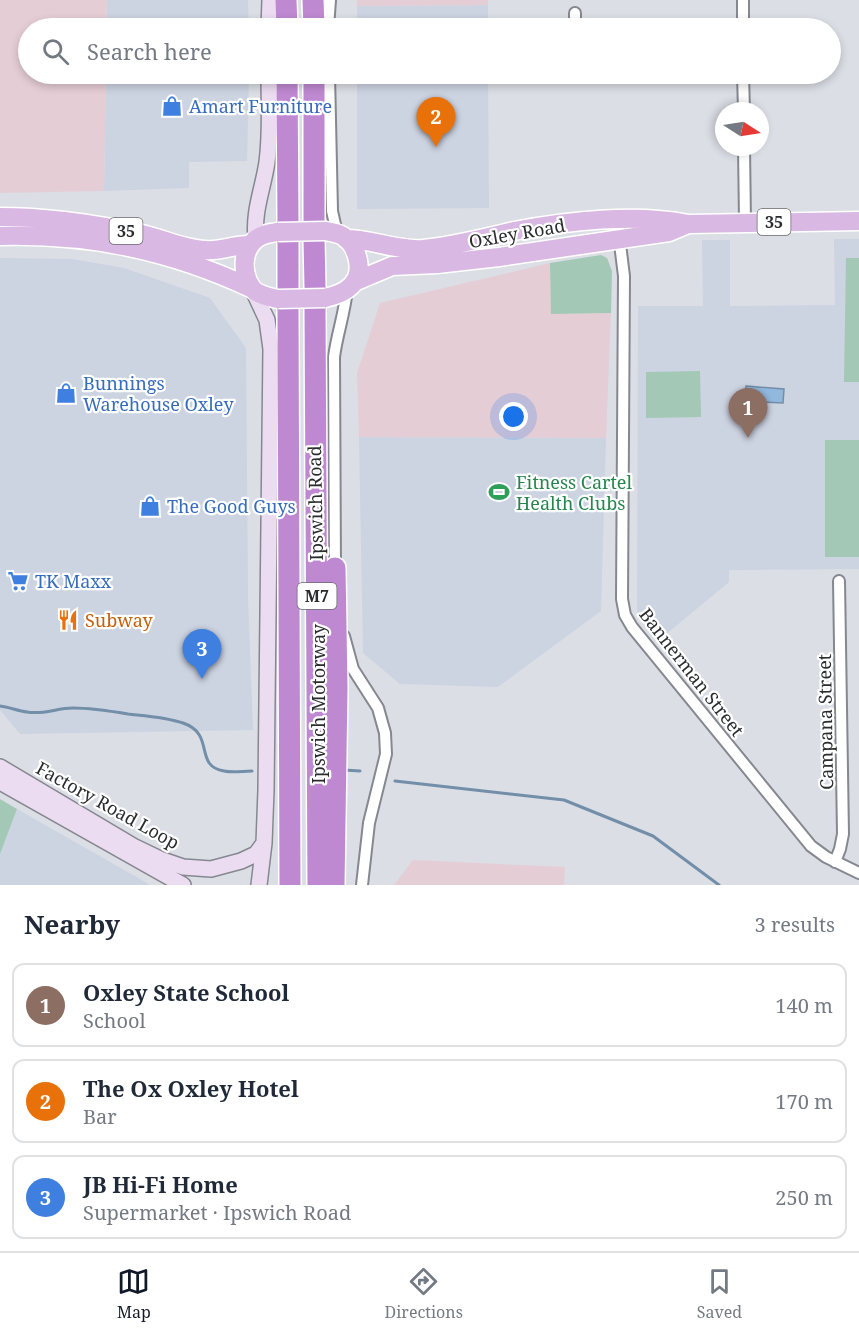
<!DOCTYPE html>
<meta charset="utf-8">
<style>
:root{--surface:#fff;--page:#f6f6f7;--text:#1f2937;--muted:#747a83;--line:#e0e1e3;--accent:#111827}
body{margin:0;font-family:"Noto Serif",serif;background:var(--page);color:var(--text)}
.compass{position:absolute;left:715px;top:102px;width:54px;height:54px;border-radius:50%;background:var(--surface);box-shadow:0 3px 9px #0003;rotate:102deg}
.you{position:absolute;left:514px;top:417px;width:21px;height:21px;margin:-15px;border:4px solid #fff;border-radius:50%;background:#1a73e8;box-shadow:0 0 0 9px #1a73e833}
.badge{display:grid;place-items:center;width:39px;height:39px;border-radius:50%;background:var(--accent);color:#fff;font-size:20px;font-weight:700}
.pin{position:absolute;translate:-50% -50px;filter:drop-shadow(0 2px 3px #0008)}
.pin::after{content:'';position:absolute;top:32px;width:21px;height:18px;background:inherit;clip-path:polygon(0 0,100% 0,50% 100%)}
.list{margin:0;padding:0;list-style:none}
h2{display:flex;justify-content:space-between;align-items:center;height:78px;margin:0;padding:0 24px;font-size:26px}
h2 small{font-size:20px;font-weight:400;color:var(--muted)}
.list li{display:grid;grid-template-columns:39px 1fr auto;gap:18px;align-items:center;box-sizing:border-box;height:84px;margin:0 12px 12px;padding:0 12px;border:2px solid var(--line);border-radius:12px}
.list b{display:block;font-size:22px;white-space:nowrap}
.list p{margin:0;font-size:20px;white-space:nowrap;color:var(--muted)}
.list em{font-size:20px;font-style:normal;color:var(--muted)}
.icon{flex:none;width:33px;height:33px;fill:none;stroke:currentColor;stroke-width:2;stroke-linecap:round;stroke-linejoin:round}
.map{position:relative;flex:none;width:859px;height:885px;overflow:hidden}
.search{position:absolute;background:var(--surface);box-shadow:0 3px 9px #0003;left:18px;right:18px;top:18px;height:66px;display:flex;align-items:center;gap:15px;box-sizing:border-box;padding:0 21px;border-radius:33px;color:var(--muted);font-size:22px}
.sheet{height:366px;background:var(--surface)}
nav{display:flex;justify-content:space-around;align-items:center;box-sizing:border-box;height:84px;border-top:2px solid var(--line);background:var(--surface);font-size:16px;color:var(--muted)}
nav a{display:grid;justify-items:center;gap:3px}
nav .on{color:var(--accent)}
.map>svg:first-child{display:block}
.built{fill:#ccd3e1}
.industrial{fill:#e5cdd6}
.green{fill:#a3c8b6}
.water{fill:#92b8dd;stroke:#738ea8;stroke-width:1.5}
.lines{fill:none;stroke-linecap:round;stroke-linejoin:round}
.stream{stroke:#738ea8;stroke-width:3}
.street-casing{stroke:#85888f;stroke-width:14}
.secondary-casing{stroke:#85888f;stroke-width:18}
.primary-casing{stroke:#fff;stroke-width:21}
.highway-casing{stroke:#fff;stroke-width:24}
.street{stroke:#fff;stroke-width:10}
.secondary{stroke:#ecdcf1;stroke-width:15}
.primary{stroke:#d9b8e3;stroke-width:18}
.highway{stroke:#bf89d1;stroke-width:21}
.primary-bridge-casing{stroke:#fff;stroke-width:21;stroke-linecap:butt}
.primary-bridge{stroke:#d9b8e3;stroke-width:18}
.labels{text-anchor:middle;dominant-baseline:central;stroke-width:4.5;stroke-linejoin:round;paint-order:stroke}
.shield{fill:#fff;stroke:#6a6b6d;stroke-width:1.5}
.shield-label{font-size:16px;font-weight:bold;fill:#2a2c2e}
.shop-label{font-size:18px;fill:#366cbe;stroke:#fff;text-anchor:start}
.street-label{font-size:18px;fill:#2a2c2e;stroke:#fff}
.leisure-label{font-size:18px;fill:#27864d;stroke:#fff;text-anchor:start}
.food-label{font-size:18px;fill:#c56008;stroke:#fff;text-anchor:start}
</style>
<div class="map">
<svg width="859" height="885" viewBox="0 0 859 885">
<rect width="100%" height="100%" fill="#dbdee5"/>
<!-- built -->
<path class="built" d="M107,0H248L249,28H106Z
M488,5V28H357V6Z
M106,74H249L247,161L189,162V188L104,191Z
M357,74H488L489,208L357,209Z
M834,239H859V569L729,570V582L659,640L637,612L638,306H703L702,240H730V306L835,305Z
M0,258L72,259L124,268L210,298L246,348L248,597L253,730L20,734L0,710Z
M359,437L606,438L601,611L498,687L400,684L363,653Z
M17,809L140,879L150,885H0V854Z"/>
<!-- industrial -->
<path class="industrial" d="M0,0H107L106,28H28V74H106L104,191L0,193Z
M357,0H488V5L357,6Z
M550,263L551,314L611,313L606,438L359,437L357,373L380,303Z
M413,860L565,867L564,885H394Z"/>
<!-- green -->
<path class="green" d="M601,255L607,258L612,271L611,313L551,314L550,263Z
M846,258H859V382H844Z
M700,371L701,417L646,418V372Z
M825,440H859V557H825Z
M0,799L17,809L0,854Z"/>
<!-- water -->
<path class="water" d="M746,386L784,389L783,403L745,401Z"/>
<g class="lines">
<!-- stream -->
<path class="stream" d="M0,706C9,707 18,711 27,712C43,715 57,708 73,708C92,708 110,711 128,714C147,716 166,717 183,723C216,734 193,766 224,771C233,773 243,771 252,771
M344,770L360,771
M395,781L564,800L653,836L719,885"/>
<!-- street casing -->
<g class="street-casing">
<path id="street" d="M743,0V28
M328,28L330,0
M575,28V13
M329,74L332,211L337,233
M743,74L744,111
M744,147L745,222
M617,220L624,276L622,599L625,615L632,627L811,846L826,857L859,873
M335,570L334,357C337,334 345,312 347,289
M344,636L353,669L378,708L385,733L386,754L369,823L362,885
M835,862L840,849L843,834L839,581"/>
</g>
<!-- secondary casing -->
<g class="secondary-casing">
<path id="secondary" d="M269,28L270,0
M256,239C253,211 263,189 267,162C271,133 269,103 269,74
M253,290L267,320L271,349L266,790L264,843L259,885
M0,767L133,846L160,859L183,867L211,869L241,861L256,854L264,843
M0,782L183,885"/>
</g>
<!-- primary casing -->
<g class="primary-casing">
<path id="primary" d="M0,217C48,217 95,224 142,234C163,239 184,249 205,250C221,252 235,244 250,245
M325,231C332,232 338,233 343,236C358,246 365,273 351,286C344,293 334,296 325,298
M0,236C91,234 170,250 253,289
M346,239C373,239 396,251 423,249C454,246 484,238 514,231C566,221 636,213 688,224L859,221
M354,282L392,266L437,264L499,257L669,232L688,224
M278,299C269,297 257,295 252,288C242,274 241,251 256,239C262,234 271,233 278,232"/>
</g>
<!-- highway casing -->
<g class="highway-casing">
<path id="highway" d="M286,0L287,28
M313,0L314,28
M287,74L288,223
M314,74V223
M314,239L315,287
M288,287V239
M315,307L318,885
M288,308L290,885
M334,885L337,688L335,568"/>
</g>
<!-- street -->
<use href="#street" class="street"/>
<!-- secondary -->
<use href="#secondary" class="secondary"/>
<!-- primary -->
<use href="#primary" class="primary"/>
<!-- highway -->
<use href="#highway" class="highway"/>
<!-- primary-bridge casing -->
<g class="primary-bridge-casing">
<path id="primary-bridge" d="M278,232L325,231
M278,299L325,298"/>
</g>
<!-- primary-bridge -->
<use href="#primary-bridge" class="primary-bridge"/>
</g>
<!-- icons -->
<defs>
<g id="shop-bare" transform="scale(1.62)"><path d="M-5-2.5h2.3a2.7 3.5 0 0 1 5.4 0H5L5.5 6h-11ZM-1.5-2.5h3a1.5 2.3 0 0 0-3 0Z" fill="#3f7fe0" stroke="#fff" stroke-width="2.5" paint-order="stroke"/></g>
<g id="stadium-bare" transform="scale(1.62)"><path d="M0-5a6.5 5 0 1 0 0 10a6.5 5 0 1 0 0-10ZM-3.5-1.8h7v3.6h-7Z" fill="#2e9e5b" stroke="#fff" stroke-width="2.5" paint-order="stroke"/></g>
<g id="supermarket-bare" transform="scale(1.62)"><path d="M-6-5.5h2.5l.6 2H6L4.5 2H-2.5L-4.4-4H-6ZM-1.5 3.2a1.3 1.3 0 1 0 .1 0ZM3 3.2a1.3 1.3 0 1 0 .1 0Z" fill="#3f7fe0" stroke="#fff" stroke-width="2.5" paint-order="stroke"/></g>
<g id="restaurant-bare" transform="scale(1.62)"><path d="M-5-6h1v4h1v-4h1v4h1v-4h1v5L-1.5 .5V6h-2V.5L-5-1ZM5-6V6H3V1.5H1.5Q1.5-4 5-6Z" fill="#e8710a" stroke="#fff" stroke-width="2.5" paint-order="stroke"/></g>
</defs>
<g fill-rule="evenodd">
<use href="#shop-bare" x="172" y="106"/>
<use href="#shop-bare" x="66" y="393"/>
<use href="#stadium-bare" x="499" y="492"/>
<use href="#shop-bare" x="150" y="506"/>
<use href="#supermarket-bare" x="18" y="581"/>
<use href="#restaurant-bare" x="68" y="620"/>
</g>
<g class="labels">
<!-- shield labels -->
<g class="shield">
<rect x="757.5" y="209" width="33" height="26" rx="4.5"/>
<rect x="109.5" y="218" width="33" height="26" rx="4.5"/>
<rect x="297.5" y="583" width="39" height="26" rx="4.5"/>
</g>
<g class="shield-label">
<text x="774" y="222">35</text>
<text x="126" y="231">35</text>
<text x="317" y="596">M7</text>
</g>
<!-- shop labels -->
<g class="shop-label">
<text x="189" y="106">Amart Furniture</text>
<text x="83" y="383">Bunnings<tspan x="83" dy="21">Warehouse Oxley</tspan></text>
<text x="167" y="506">The Good Guys</text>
<text x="35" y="581">TK Maxx</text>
</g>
<!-- street labels -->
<g class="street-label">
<text transform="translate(517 233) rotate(-10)">Oxley Road</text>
<text transform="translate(315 503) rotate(-91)">Ipswich Road</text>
<text transform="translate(692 672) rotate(52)">Bannerman Street</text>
<text transform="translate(318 704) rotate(-90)">Ipswich Motorway</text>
<text transform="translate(825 722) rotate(-91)">Campana Street</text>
<text transform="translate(108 805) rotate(29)">Factory Road Loop</text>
</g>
<!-- leisure labels -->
<g class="leisure-label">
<text x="516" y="482">Fitness Cartel<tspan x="516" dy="21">Health Clubs</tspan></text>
</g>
<!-- food labels -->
<g class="food-label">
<text x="85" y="620">Subway</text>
</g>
</g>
</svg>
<svg class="compass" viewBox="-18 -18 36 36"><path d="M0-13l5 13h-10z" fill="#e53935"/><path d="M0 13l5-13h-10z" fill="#747a83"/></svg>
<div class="you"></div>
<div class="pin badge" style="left:748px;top:438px;background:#8d6e63">1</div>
<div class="pin badge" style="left:436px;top:147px;background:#e8710a">2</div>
<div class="pin badge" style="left:202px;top:679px;background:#3f7fe0">3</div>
<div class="search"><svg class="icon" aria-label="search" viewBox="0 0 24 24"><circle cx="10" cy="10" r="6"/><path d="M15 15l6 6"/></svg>Search here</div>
</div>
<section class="sheet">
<h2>Nearby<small>3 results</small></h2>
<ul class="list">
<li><span class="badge" style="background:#8d6e63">1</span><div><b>Oxley State School</b><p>School</p></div><em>140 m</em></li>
<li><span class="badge" style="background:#e8710a">2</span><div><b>The Ox Oxley Hotel</b><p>Bar</p></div><em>170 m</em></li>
<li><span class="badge" style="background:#3f7fe0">3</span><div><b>JB Hi-Fi Home</b><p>Supermarket · Ipswich Road</p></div><em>250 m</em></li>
</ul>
</section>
<nav>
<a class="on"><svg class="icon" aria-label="map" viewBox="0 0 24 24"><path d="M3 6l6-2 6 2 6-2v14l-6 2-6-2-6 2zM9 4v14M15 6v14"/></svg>Map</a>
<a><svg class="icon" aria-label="directions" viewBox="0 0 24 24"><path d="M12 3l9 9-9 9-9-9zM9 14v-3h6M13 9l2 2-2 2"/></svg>Directions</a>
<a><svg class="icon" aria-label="saved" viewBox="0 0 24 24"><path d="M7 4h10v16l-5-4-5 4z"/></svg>Saved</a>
</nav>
